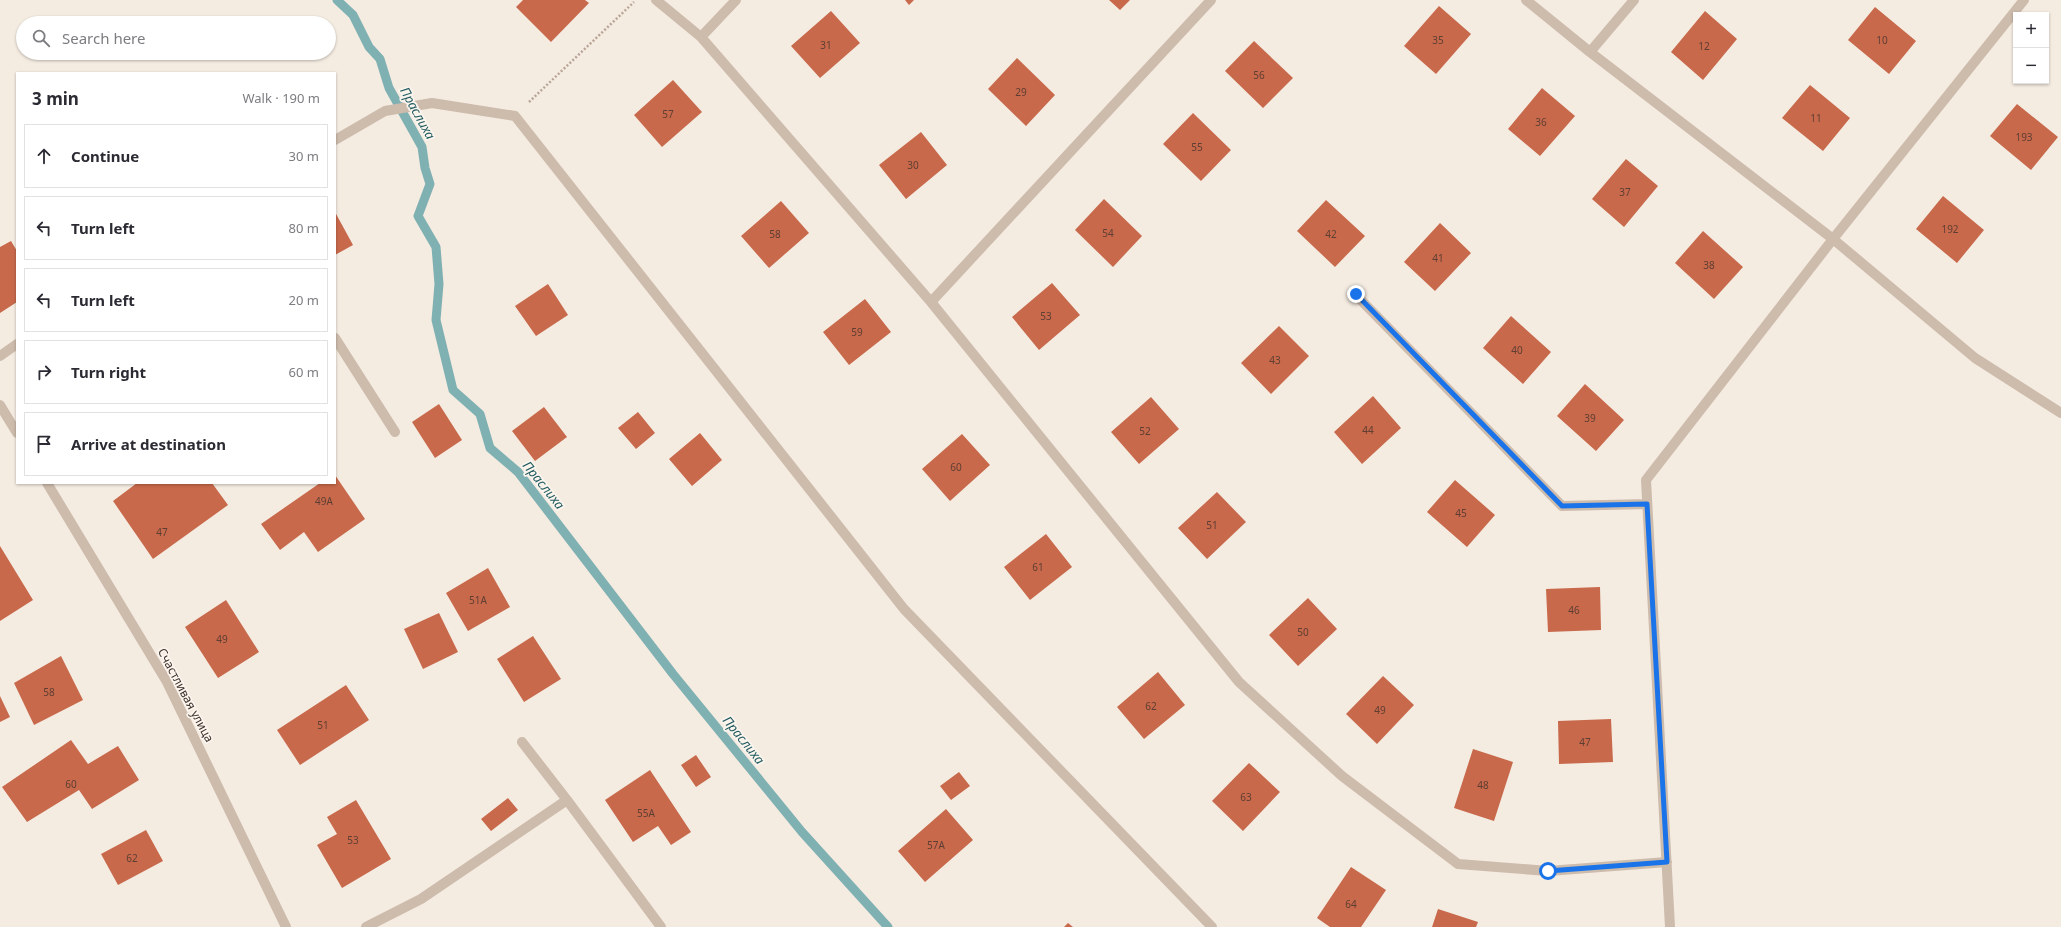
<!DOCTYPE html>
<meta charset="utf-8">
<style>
:root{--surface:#fff;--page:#f2f2f3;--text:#2b2b33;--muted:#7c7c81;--line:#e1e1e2}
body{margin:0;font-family:"Noto Sans",sans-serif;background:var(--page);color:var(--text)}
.controls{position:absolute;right:12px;top:12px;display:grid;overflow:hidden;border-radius:0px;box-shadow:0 1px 3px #0004}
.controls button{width:36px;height:36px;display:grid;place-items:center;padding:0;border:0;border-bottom:1px solid var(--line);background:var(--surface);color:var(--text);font:20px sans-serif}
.stop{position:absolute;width:12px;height:12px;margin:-9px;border:3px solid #1a73e8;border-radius:50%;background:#fff}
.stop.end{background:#1a73e8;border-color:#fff;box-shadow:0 1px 4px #0008}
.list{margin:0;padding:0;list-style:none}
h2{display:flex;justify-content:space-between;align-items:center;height:52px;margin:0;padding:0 16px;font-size:17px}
h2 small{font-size:13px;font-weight:400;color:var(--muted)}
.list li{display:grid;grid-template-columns:26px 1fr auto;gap:12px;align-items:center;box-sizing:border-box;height:64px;margin:0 8px 8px;padding:0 8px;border:1px solid var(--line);border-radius:0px}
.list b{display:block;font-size:15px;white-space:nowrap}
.list em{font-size:13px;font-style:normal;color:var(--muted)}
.icon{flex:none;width:22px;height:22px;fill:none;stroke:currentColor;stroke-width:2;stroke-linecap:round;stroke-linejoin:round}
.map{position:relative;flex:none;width:2061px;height:927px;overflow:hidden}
.search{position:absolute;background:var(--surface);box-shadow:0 1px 3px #0004;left:16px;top:16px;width:320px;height:44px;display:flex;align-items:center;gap:10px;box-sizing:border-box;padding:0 14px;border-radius:22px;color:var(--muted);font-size:15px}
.panel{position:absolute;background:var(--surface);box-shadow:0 1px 3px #0004;left:16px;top:72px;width:320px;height:412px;border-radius:0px}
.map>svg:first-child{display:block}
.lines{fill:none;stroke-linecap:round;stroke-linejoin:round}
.stream{stroke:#7fb0b2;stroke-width:9}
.building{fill:#c8694b}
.path{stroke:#b9a596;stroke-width:2.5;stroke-dasharray:2 2;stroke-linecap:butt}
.minor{stroke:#cdbbac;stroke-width:10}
.route{stroke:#1a73e8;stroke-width:5}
.labels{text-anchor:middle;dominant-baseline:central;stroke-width:3.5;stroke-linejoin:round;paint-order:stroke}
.number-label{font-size:10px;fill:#5e3e33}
.street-label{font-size:12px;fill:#3b302b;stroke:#fbf5ee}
.water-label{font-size:13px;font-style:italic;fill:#1f5a5e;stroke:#fbf5ee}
</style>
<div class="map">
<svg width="2061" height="927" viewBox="0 0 2061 927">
<rect width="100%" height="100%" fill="#f4ebe1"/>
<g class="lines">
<!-- stream -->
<path class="stream" d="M337,0L353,15L369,47L380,59L389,88L422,147L425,168L430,184L418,216L436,247L439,284L436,320L453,390L480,414L490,448L518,472L673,674L802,832L888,927"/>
</g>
<!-- building -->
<path class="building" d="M523,0H585L589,3L551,42L516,7Z
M905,0H914L909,5Z
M1109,0H1130L1120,10Z
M1439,6L1471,34L1436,74L1404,46Z
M1875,7L1916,41L1889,74L1848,40Z
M831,11L860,43L820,78L791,46Z
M1705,11L1737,39L1703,80L1671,52Z
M1254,41L1293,78L1263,108L1225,71Z
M1017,58L1055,95L1026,126L988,89Z
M673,80L702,112L662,147L634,115Z
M1810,85L1850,118L1823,151L1782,118Z
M1542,88L1575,116L1540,156L1508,129Z
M2017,104L2058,137L2031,170L1990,136Z
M1193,113L1231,150L1201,181L1163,144Z
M921,132L947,165L906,199L879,165Z
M1626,159L1658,186L1624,227L1592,199Z
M1943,196L1984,230L1957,263L1916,229Z
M1104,199L1142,236L1113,267L1075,230Z
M1326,200L1365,236L1335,267L1297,231Z
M781,201L809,233L769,268L741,236Z
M335,212L353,245L335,255Z
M1440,223L1471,253L1435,291L1404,262Z
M1703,231L1743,267L1714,299L1675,263Z
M11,241L17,251V302L0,313V247Z
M1052,283L1080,315L1039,350L1012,317Z
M548,284L568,315L536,336L515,306Z
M865,299L891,332L849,365L823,332Z
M1511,316L1551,352L1523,384L1483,348Z
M1279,326L1309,356L1271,394L1241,363Z
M1585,384L1624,420L1596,451L1557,416Z
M1373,396L1401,428L1362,464L1334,432Z
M1151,397L1179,429L1139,464L1111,432Z
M439,404L462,440L435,458L412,422Z
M544,407L567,437L535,461L512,431Z
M638,412L655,433L636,449L618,428Z
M700,433L722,460L692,486L669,459Z
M962,434L990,465L950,501L922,469Z
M335,475L365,519L318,552L304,532L280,550L261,524L320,483H335Z
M1455,480L1495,515L1467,547L1427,512Z
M137,483H212L228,505L153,559L113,501Z
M1217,492L1246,522L1207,559L1178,528Z
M1046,534L1072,567L1030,600L1004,567Z
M0,546L33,600L0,621Z
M488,568L510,607L468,631L446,593Z
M1600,587L1601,630L1548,632L1546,589Z
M1308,598L1337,629L1298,666L1269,635Z
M226,600L259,652L218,678L185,627Z
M439,613L458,652L423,669L404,629Z
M533,636L561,679L524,702L497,659Z
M61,656L83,700L34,725L14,683Z
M1158,672L1185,705L1144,739L1117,707Z
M1383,676L1414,705L1377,744L1346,714Z
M346,685L369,720L300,765L277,730Z
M0,696L10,717L0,722Z
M1611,719L1613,762L1559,764L1558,721Z
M71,740L88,764L118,746L139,780L92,809L79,790L27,822L2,787Z
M1473,749L1513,762L1494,821L1454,808Z
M696,755L711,777L696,787L681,765Z
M1249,763L1280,792L1243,831L1212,801Z
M650,770L691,832L671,845L658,826L633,842L605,800Z
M959,772L970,786L951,800L940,786Z
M508,798L518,810L491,831L481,819Z
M356,800L391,859L342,888L317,845L337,834L327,817Z
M946,809L973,840L925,882L898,851Z
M146,830L163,861L118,885L101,854Z
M1351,867L1386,890L1361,927H1330L1317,918Z
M1438,909L1478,922L1476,927H1432Z
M1068,923L1073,927H1064Z"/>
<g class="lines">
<!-- path -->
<path class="path" d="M529,102L634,2"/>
<!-- minor -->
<path class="minor" d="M656,0L701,37L931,302L1239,682L1342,776L1458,864L1548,871L1667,862
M1526,0L1590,52L1833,239L1975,358L2061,413
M701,37L736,0
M1590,52L1634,0
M335,140L385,111L432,103L515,116L904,609L1212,927
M1355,294L1562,506L1647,504
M931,302L1211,0
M335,338L395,432
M0,356L17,344
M0,405L17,433
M47,483L167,682L286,927
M522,742L567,800L661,927
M366,927L421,899L567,800
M1670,927L1646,480L1833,239L2024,0"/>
</g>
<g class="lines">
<!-- route -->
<path class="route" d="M1356,294L1562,506L1647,504L1667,862L1548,871"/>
</g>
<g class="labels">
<!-- number labels -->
<g class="number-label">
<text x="1438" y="40">35</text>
<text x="1882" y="40">10</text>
<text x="826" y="45">31</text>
<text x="1704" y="46">12</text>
<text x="1259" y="75">56</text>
<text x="1021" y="92">29</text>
<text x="668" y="114">57</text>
<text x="1816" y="118">11</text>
<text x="1541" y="122">36</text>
<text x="2024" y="137">193</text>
<text x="1197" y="147">55</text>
<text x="913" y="165">30</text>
<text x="1625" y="192">37</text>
<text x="1950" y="229">192</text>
<text x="1108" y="233">54</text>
<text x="775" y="234">58</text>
<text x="1331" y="234">42</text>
<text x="1438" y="258">41</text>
<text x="1709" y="265">38</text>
<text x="1046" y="316">53</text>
<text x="857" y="332">59</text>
<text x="1517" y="350">40</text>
<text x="1275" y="360">43</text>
<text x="1590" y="418">39</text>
<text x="1368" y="430">44</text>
<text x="1145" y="431">52</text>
<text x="956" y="467">60</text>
<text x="324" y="501">49А</text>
<text x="1461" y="513">45</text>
<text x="1212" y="525">51</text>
<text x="162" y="532">47</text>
<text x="1038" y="567">61</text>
<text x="478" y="600">51А</text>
<text x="1574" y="610">46</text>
<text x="1303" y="632">50</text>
<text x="222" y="639">49</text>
<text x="49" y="692">58</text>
<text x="1151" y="706">62</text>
<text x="1380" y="710">49</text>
<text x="323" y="725">51</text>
<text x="1585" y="742">47</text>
<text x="71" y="784">60</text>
<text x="1483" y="785">48</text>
<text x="1246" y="797">63</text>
<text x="646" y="813">55А</text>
<text x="353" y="840">53</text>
<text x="936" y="845">57А</text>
<text x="132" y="858">62</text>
<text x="1351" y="904">64</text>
</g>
<!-- street labels -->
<g class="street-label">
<text transform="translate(186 695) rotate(62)">Счастливая улица</text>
</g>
<!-- water labels -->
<g class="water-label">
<text transform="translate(418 113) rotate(61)">Праслиха</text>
<text transform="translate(544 485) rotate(51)">Праслиха</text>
<text transform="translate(744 740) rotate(51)">Праслиха</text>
</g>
</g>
</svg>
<div class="controls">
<button>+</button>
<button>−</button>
</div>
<div class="stop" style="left:1548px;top:871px"></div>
<div class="stop end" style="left:1356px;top:294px"></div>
<div class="search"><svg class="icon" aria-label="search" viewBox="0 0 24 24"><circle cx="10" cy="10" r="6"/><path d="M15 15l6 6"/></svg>Search here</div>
<section class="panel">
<h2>3 min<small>Walk · 190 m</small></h2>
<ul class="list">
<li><svg class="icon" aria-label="ahead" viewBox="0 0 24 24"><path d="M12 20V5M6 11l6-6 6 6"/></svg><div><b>Continue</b></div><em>30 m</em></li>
<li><svg class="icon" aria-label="left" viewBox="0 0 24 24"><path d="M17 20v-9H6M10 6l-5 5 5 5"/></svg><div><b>Turn left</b></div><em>80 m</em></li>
<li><svg class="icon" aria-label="left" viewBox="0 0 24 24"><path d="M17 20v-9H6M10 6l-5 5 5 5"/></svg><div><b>Turn left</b></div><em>20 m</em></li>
<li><svg class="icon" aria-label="right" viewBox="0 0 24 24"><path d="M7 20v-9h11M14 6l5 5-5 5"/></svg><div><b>Turn right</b></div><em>60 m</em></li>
<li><svg class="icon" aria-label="arrive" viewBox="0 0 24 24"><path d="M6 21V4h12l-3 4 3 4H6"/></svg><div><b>Arrive at destination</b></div></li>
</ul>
</section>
</div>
